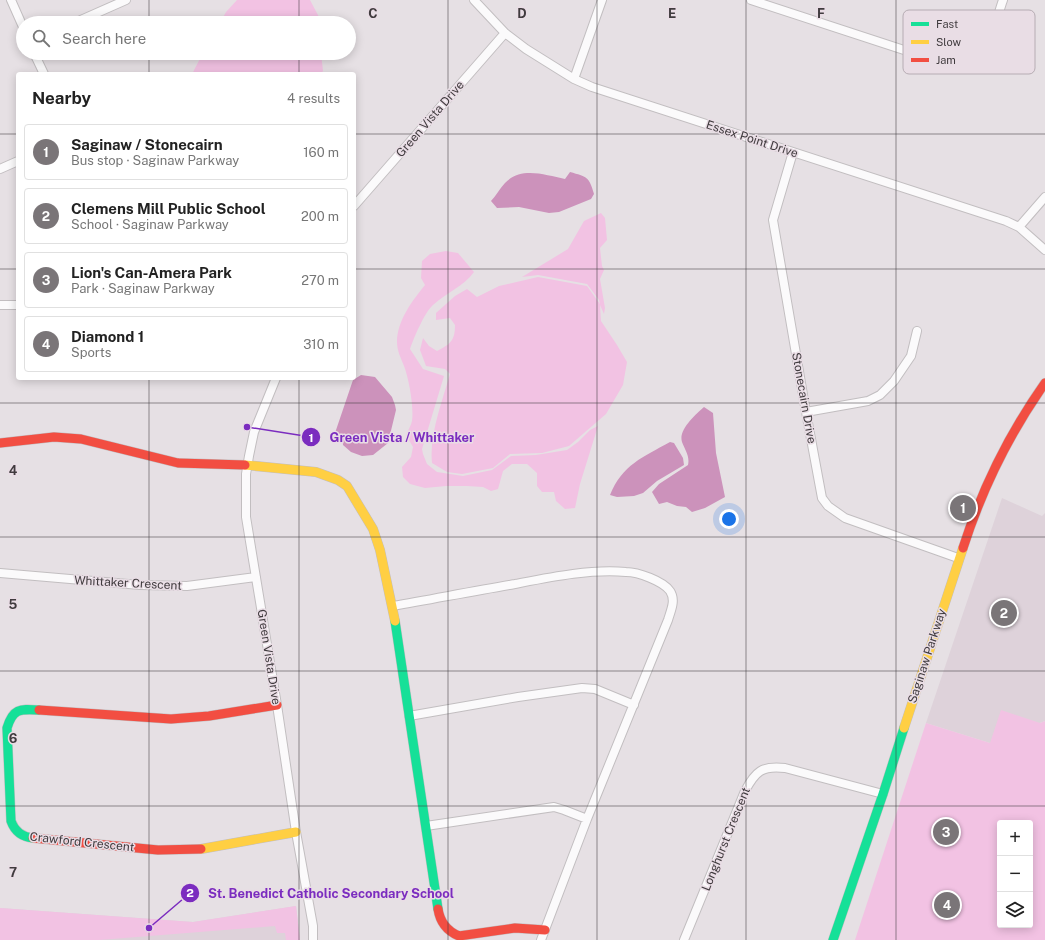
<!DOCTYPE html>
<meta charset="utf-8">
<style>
:root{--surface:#fff;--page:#f6f6f6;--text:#222;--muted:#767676;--line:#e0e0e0;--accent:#7a7578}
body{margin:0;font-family:"Public Sans",sans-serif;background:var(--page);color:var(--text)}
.controls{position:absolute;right:12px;bottom:12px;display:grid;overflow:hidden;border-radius:4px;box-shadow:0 2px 10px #0003}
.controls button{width:36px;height:36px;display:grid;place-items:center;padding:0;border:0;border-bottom:1px solid var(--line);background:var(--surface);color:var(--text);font:20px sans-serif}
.you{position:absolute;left:729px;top:519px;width:14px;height:14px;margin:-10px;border:3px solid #fff;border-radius:50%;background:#1a73e8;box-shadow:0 0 0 6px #1a73e833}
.badge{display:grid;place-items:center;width:26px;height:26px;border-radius:50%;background:var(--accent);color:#fff;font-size:13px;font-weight:700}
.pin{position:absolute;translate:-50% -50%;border:2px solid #fff;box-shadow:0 1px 4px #0006}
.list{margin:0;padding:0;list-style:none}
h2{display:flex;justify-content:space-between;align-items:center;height:52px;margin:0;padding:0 16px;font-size:17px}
h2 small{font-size:13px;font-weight:400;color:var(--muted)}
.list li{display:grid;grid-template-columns:26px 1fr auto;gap:12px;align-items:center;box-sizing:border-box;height:56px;margin:0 8px 8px;padding:0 8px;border:1px solid var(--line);border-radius:4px}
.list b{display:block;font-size:15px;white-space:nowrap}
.list p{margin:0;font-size:13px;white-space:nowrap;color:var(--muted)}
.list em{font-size:13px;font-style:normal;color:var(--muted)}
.icon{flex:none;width:22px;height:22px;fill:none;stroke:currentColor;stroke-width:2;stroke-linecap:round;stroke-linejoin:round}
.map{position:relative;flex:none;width:1045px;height:940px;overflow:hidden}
.search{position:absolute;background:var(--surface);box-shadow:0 2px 10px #0003;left:16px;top:16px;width:340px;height:44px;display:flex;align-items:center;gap:10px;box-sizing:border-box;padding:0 14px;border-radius:22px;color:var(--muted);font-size:15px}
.panel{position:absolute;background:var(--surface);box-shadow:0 2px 10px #0003;left:16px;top:72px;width:340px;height:308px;border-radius:4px}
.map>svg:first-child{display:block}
.built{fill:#ded2da}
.green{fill:#f2c2e3;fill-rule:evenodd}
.water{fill:#cc92bb}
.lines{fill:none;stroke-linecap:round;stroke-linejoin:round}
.street-casing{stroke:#c2bec0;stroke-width:10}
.fast-casing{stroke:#c2bec0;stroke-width:10}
.slow-casing{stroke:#c2bec0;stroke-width:10}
.jam-casing{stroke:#c2bec0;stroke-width:10}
.street{stroke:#fbfafb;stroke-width:8}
.fast{stroke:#16e098;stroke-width:9}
.slow{stroke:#ffcf43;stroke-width:9}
.jam{stroke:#f24e42;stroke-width:9}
.grid{fill:none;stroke:#403b3e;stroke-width:1;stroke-opacity:0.55}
.labels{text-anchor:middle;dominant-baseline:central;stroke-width:3;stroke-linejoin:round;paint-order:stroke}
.street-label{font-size:12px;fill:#403b3e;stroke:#e9dde5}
.key{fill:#e9dde5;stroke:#b6acb3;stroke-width:1}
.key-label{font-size:11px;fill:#403b3e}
.grid-label{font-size:13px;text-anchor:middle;font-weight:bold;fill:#403b3e;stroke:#e9dde5;stroke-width:3;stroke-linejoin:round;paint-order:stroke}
.leader{fill:none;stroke:#7b2cbf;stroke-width:1.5}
.callout-dot{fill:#7b2cbf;stroke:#e9dde5;stroke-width:1.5}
.mark-label{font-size:12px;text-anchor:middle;font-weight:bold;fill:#fff}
.callout-label{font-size:13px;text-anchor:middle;font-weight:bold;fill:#7b2cbf;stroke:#e9dde5;stroke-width:3;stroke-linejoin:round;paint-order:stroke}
</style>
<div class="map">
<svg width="1045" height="940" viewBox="0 0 1045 940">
<rect width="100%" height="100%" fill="#e6e0e4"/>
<!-- built -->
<path class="built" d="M1002,498L1042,516L1045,513V721L990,743L926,723Z
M296,906L300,940H0V908L193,922Z"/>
<!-- green -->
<path class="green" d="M237,0H310L319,17V23H220L226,12Z
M203,53H321L323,71L321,74H192Z
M601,213L605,218L607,240L600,248L602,266L604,270L600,279L605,308L604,314L600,305L601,321L617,345L627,362L623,385L606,414L569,446L542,453L510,454L493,468L462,474L447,472L432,463C429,435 442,402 450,374L445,369L426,366L420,350L423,338L429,346L437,351C451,344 455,340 455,325L450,318L436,320V313L455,296L467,289L477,297L499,286L538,277L587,286L600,304L599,300L587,284L538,275L522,277L568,249L584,221Z
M446,251L458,253L474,272C464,286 446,293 433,305C424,313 414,338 410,349L423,369L444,376L422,449L423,454L427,464L437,472L463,476L492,470L511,456L536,455L567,450L578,442L590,430L598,426L580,484L575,508L565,509L556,501L554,492H542L537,486V473L527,464H512L503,471L498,489L491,491L483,487L467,486H446L425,488L410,484L403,477L402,467L411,457L413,447L406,435C408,430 411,426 412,421C414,407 409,379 404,366C401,358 397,351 397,342C397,321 412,301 425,285L421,278L422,261L430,254Z
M1001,710L1040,723L1045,721V940H855L926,723L990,743ZM1000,823H1030V925H1000Z
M296,906L300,940H286L285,933H277L275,926L99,940H0V908L193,922Z"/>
<!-- water -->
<path class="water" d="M570,172C587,177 589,176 594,194L591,199L559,212L549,213L519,207L497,208L491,201C496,196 500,188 505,183C521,166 545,175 565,179Z
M361,375L375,377L392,397L395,405L396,410L388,443L373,455L362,456L351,452L343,445L342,435L335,433L353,380Z
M704,407L713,413L716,453L725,497L705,508L692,512L686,507L677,506L667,502L659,504L652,492L659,484L688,465C690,456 685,450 682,442C678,430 696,414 704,407Z
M670,442L674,443L683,458L684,465L657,481L643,493L634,496L617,497L610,495C622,465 643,457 670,442Z"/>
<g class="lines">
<!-- street casing -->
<g class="street-casing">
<path id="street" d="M11,0L23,27
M474,0L505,33L526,49L574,79L592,87L1006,221L1019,227L1045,250
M751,0L959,68C962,68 966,69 969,68C987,64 997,16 1003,0
M74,23L126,0
M34,53L44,74
M574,79L602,0
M793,152L773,220L806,412L822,498L828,506L845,518L958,558
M0,169L18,161
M354,206L505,33
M1019,227L1045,197
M0,305H18
M276,378L254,432L249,456L246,474V517L277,705L296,832L313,926V940
M806,412L868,401L880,395L894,381L911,356L917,331
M0,573L140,585L187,586L256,577
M393,606C433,599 474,591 515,584C551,577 589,569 626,572C638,572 663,581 670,591C676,600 671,610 668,620L587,819L541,940
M409,716L518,697L582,688L595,689L634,705
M426,826L554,807L564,810L587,819
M684,940L745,791C755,772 762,765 785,768L883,794"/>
</g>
<!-- fast casing -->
<g class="fast-casing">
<path id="fast" d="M395,621L438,909
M33,838C22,837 15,832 11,821L7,728C13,708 20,709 39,710
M833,940L883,794L904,728"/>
</g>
<!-- slow casing -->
<g class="slow-casing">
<path id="slow" d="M245,465L316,472L338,480L347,486L373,529L380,550L395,621
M904,728L963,548
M201,849L296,832"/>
</g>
<!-- jam casing -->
<g class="jam-casing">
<path id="jam" d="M0,443L54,437L81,439L178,463L245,465
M963,548C982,489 1009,434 1045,383
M39,710L171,719L209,716L277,705
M33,838L158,850L201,849
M438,909C440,922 447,931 459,936L515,928L545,930"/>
</g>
<!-- street -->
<use href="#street" class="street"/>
<!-- fast -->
<use href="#fast" class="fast"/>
<!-- slow -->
<use href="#slow" class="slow"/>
<!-- jam -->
<use href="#jam" class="jam"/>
</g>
<!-- grid -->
<path class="grid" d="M149,0V23M299,0V23M448,0V940M597,0V940M746,0V940M896,0V940M149,53V74M299,53V74M0,134H18M354,134H1045M0,269H18M354,269H1045M149,378V940M299,378V940M0,403H1045M0,537H1045M0,671H1045M0,806H1045"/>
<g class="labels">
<!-- street labels -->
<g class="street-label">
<text transform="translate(430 119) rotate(-49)">Green Vista Drive</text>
<text transform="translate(752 139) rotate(18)">Essex Point Drive</text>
<text transform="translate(804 398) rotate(80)">Stonecairn Drive</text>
<text transform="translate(128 583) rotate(3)">Whittaker Crescent</text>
<text transform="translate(927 656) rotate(-72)">Saginaw Parkway</text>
<text transform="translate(269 657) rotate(81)">Green Vista Drive</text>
<text transform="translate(726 839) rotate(-68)">Longhurst Crescent</text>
<text transform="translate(82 842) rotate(6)">Crawford Crescent</text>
</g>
</g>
<!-- legend -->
<rect x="903" y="10" width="132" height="64" rx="6" class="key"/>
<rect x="911" y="22" width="18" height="4" fill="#16e098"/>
<rect x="911" y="40" width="18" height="4" fill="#ffcf43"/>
<rect x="911" y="58" width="18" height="4" fill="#f24e42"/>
<g class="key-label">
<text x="936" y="28">Fast</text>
<text x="936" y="46">Slow</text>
<text x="936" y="64">Jam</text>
</g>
<g class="grid-label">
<text x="373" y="18">C</text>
<text x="522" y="18">D</text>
<text x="672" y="18">E</text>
<text x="821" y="18">F</text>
<text x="13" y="475">4</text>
<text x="13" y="609">5</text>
<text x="13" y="743">6</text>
<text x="13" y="877">7</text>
</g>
<!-- callouts -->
<path class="leader" d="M247 427L311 437M149 928L190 893"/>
<g class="callout-dot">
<circle cx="247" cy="427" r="4"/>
<circle cx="149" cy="928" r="4"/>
<circle cx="311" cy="437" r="10"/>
<circle cx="190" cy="893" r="10"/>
</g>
<g class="mark-label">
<text x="311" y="442">1</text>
<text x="190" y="897">2</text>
</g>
<g class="callout-label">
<text x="402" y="442">Green Vista / Whittaker</text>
<text x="331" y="898">St. Benedict Catholic Secondary School</text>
</g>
</svg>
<div class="controls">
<button>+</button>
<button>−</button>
<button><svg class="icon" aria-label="layers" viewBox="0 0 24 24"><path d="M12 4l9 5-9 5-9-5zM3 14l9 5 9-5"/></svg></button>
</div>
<div class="you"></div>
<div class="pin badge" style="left:963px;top:508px">1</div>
<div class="pin badge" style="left:1004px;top:613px">2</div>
<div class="pin badge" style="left:946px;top:832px">3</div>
<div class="pin badge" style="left:947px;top:905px">4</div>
<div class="search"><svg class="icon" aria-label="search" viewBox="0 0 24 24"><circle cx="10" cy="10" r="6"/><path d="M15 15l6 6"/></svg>Search here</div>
<section class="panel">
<h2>Nearby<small>4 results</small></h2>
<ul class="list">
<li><span class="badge">1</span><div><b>Saginaw / Stonecairn</b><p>Bus stop · Saginaw Parkway</p></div><em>160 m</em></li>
<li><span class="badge">2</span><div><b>Clemens Mill Public School</b><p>School · Saginaw Parkway</p></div><em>200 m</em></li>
<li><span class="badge">3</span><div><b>Lion's Can-Amera Park</b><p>Park · Saginaw Parkway</p></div><em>270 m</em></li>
<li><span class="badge">4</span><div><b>Diamond 1</b><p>Sports</p></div><em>310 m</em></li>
</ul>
</section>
</div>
